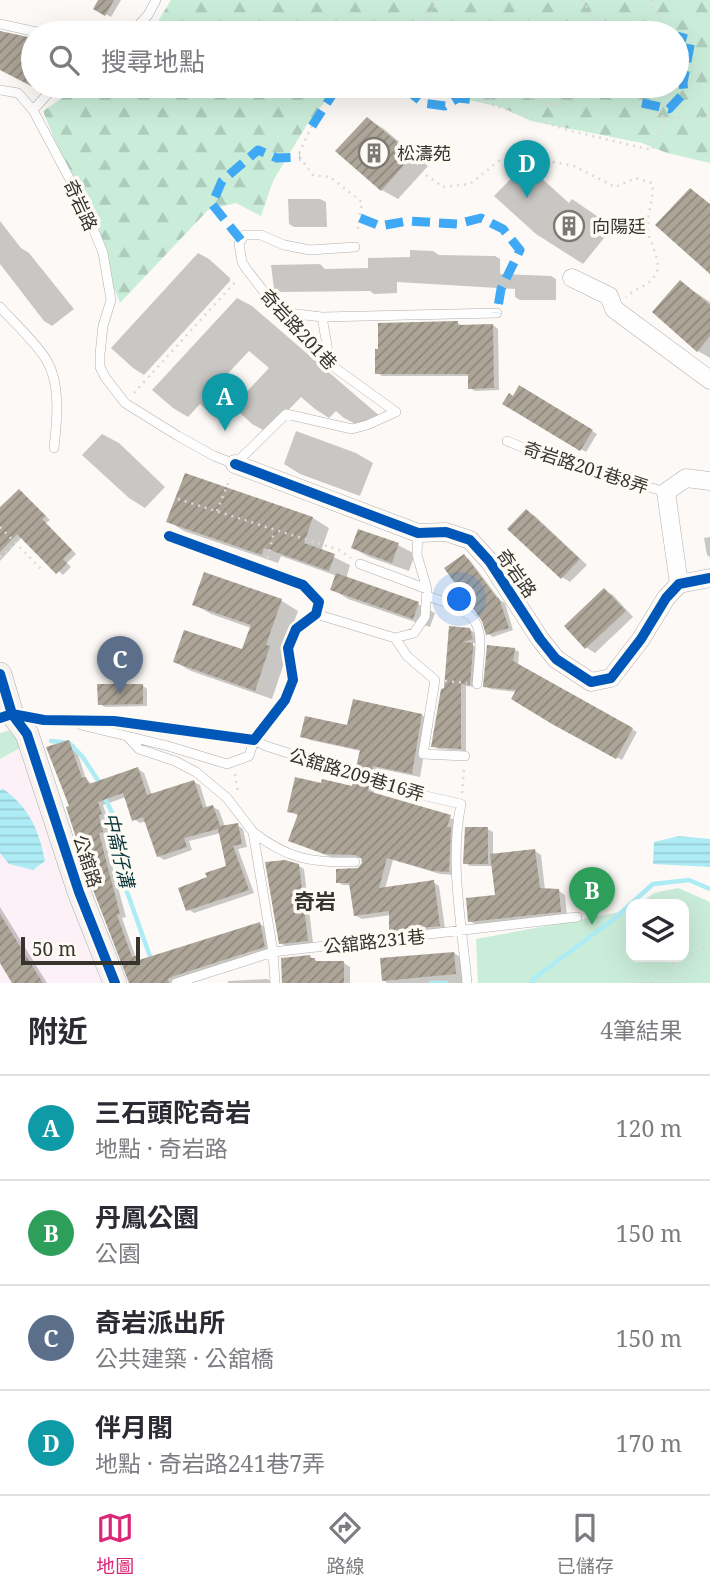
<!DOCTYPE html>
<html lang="zh-TW">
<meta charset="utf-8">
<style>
:root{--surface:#fff;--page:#f7f7f7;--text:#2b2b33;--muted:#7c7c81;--line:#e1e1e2;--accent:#db2777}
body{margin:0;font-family:"Noto Serif","Noto Sans TC",serif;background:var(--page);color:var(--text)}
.controls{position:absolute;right:21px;bottom:21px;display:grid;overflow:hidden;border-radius:14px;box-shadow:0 7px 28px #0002}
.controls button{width:63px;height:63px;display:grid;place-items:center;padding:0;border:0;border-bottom:2px solid var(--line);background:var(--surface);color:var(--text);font:35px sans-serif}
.scale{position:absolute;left:21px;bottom:18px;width:119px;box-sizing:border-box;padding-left:7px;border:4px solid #37342e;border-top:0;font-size:19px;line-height:24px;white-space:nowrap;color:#37342e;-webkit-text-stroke:5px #fefaf4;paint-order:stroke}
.you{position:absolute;left:460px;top:600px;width:24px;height:24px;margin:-18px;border:5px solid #fff;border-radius:50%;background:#1a73e8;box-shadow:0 0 0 10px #1a73e833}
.badge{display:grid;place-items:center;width:46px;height:46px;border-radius:50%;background:var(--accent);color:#fff;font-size:23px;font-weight:700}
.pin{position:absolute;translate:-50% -58px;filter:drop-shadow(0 2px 4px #0008)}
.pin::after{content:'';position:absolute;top:37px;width:24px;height:21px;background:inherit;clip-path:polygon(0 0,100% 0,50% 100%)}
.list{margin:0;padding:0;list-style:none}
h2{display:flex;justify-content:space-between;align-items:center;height:91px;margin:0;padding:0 28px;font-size:30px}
h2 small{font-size:23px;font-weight:400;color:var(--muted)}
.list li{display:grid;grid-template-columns:46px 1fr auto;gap:21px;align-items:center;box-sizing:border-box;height:105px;padding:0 28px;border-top:2px solid var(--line)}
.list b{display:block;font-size:26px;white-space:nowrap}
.list p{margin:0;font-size:23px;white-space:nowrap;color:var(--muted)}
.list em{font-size:23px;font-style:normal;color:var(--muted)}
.icon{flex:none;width:38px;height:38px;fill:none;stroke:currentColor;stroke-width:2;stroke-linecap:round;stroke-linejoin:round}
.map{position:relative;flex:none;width:710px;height:983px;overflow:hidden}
.search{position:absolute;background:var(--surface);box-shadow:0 7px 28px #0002;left:21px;right:21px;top:21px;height:77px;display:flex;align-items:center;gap:18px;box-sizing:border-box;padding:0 24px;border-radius:38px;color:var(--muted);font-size:26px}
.sheet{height:511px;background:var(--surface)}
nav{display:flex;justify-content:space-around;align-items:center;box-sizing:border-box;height:98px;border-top:2px solid var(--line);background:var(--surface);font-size:19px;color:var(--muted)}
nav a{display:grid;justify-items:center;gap:4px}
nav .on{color:var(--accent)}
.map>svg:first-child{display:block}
.education{fill:#fdf1f8}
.forest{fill:url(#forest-firs)}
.park{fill:#caedd9}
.water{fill:url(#water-rules)}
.shadow{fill:#0003;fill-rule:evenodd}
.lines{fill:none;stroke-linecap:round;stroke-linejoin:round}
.stream{stroke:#aeecf5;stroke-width:4.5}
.building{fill:url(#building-hatch)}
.lane-casing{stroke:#b2afac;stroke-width:10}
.street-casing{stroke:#b2afac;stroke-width:19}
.secondary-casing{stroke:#b2afac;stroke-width:24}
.path{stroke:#dcdad9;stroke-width:2.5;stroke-dasharray:2 5;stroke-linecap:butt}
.lane{stroke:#fffefe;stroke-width:9}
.street{stroke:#fffefe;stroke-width:18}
.secondary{stroke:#f5f2f1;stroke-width:23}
.quiet{stroke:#3fa9f5;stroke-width:9;stroke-dasharray:18 9;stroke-linecap:butt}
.cycleway-casing{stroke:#fefaf4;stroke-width:15}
.cycleway{stroke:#0057b8;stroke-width:10}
.labels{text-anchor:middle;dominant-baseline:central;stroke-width:7;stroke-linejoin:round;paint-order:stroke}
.poi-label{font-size:18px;fill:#37342e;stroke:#fefaf4;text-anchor:start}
.street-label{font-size:18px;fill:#37342e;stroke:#fefaf4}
.water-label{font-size:19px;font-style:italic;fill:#0c383e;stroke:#fefaf4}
.quarter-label{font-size:21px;font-weight:bold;fill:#37342e;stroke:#fefaf4}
</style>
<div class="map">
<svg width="710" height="983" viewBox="0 0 710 983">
<defs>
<pattern id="forest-firs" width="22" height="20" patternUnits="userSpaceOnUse" patternTransform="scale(1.75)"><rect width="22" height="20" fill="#caedd9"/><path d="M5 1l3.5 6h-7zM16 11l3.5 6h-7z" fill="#aeccbb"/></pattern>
<pattern id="water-rules" width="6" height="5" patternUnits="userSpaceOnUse" patternTransform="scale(1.75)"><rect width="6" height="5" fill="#aeecf5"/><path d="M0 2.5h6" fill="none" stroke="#96cbd2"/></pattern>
<pattern id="building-hatch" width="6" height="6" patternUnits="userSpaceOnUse" patternTransform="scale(1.75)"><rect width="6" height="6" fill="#ada598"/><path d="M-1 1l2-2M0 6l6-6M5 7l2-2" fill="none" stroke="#8e877c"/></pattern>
</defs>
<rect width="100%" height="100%" fill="#fcf9f6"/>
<!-- education -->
<path class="education" d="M22,747L102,983H0V759Z"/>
<!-- forest -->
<path class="forest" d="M171,0H710V163L667,153L642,143L531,121L501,107L404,86H677V33H151Z
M80,86H337L306,126L273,181L261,216L236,203L208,210L120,303L43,111Z"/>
<!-- park -->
<path class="park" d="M13,729L20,748L0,759V733Z
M678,888L710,902V983H478L476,939L631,910V957H684V904H639L654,893Z"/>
<!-- water -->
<path class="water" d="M3,789C29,807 39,830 45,861L33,870L9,864L0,853V790Z
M679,836L710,839V867L653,864L654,842Z"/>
<!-- shadow -->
<path class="shadow" d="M100,0H121L111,17L95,8Z
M34,86H53L47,92Z
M368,119L384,129L428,166L398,199L382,190Z
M522,167L539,176L569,203L572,199L613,227L583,264L536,234L494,196Z
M288,199H320L326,202L327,227H294L289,224Z
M0,221L21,248L29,253L74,309L52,326L44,321L0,264Z
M410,250L433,251L439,255L495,256L500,259V274L551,276L556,279V300H520L515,297V289L397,282V293L374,294L370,291L279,292L274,289L271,265L320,264L325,269L368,268V258L410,257Z
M198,253L209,259L230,278V281L144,375L133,368L111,348Z
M680,282L710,302V358L698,351L655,311Z
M237,298L252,306L382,418L373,428L365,425L363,428L344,418L336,411L329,418L315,409L301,397L267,432L252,424L239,412L227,424L213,416L200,404L188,417L173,408L152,390ZM249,351L269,368L238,401L219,383Z
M457,323L463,326L493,325L498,329L499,390L475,391L470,388V376H382L377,373Z
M520,388L597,434L586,452L505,403L514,398Z
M296,431L356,453L373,463L360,496L300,474L284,464Z
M102,434L119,443L165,487L145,508L129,498L82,455Z
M186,475L313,518L329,528L321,551L350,565L346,579L418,604L435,613L430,627L348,599L332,589L337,576L281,556L278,563L184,531L168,521Z
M19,491L50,520L46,523L76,554L67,563L71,567L63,575L22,537L0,561V509Z
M527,511L535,516L587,565L570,582L562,577Z
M710,537V557L707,555L704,538Z
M398,545L415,554L409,571L369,557L353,548Z
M464,556L469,559L500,600L505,603L513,630L493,637L488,634Z
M205,575L282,601L298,611L282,655L286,657L272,699L191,671L175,662L243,652L251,628L211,614L194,604Z
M604,590L613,595L633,617L595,653L587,648L566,626Z
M451,628L470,630L475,633L477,642L471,644L478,648L475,687L466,686V751L438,749L433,746L445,690Z
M514,649L519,652L518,665L637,732L622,760L559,726L517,692L491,689L485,686Z
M142,685L147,689V706L105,707L99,704Z
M354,701L422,715L430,720L420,777L381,769L379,775L366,771L358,767L361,751L310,740L302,736L349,727Z
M69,742L75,745L86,779L93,785L138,769L144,773L152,795L194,782L200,785L207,808L213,807L219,810L225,827L237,825L243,829L247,847L238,849L254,893L194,913L188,909L209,878L228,867L221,833L189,841L192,850L164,860L158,856L147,821L140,823L134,819L126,797L103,805L107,817L105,818L109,835L104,836L126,917L122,918L136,958L143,961L260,924L266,928L270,950L171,983H130L71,807Z
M323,785L368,788L374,791V794L456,820L455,875L440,874L393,860L385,889L433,882L439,886L445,928L397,934L391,930V915L362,919L355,915L351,885H343L337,882L359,870L363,866V858L331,857L296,843L299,816L289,811Z
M487,829L493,832V856L535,851L541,855L545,890L559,891L565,895L567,915L476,925L470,921L497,896L493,866H470L465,863Z
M299,866L304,869L313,943L286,946L280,943Z
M0,907L47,983H14L0,960Z
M454,953L465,960L463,983H387L384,980Z
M310,957L317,961L344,963L350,967V983H284Z
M267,979L274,983H228V981Z"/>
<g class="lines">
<!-- stream -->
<path class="stream" d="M51,741L69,743L82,756L101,785
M103,794L115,819L113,838L120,872L152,962
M431,983H446
M532,983L533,979L614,919L653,884L689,880L710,889"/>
</g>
<!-- building -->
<path class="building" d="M98,0H114L105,16L93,9Z
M0,31L33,38V87L0,70Z
M367,117L413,155L381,191L335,151Z
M690,188L710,204V274L655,225Z
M680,280L710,305V336L697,352L652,312Z
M458,321V325L493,324L494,388L468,389V374H375V349H378V323Z
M519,385L593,430L580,451L502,404L509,393L513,396Z
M185,473L313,517L304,543L335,554L329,571L264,548L262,555L166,522Z
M19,489L46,516L42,519L72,550L63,559L67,563L56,574L17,534L0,552V507Z
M526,509L580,559L561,579L507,529Z
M358,529L399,543L392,563L351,548Z
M464,554L497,598H499L509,628L486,635L482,621L444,568Z
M204,572L282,599L266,645L270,646L255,691L173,662L184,630L242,649L246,638L251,625L192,605Z
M336,573L419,602L413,619L330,590Z
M604,588L626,611L585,649L564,626Z
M449,626L470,628L472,636L473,639L463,642L473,643V648L470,685L461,684V749L431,747L441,689L444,688Z
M487,645L515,648L513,661L633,728L616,759L552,724L511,699L516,690L483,687Z
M97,684H143V704L98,705Z
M353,699L422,714L412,774L373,766L372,772L356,767L360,750L300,737L305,716L347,725Z
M69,740L82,778L86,777L89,784L138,767L147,795L194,780L203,808L213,805L220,826L238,823L242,844L233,846L249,890L186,911L178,888L207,877L205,873L226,866L218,829L184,838L187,847L157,857L143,817L132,821L123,793L98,802L102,814L99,815L103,832L99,833L120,914L117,915L132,957L138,955L139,960L260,922L265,947L174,976L168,979L169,983H129L92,887L66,807L69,806L46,747Z
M295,777L321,783L322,779L352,786L353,781L369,786L368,791L451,815L447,827H451L449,872L433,871L387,858L379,888L434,880L440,926L389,931V911L354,916L349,883H336V869L358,868L362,863L361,858L355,855L324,854L288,841L298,814L287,812Z
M465,827H488V864H463Z
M535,849L540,888L559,889L561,912L468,922L466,898L495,895L490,854Z
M285,860L299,864L308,941L279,944L265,862Z
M0,914L26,956L43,983H12L0,963Z
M454,952L456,974L382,981L380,958Z
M310,955L311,958H315V961H344V983H282L281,958Z"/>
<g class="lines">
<!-- lane casing -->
<g class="lane-casing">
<path id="lane" d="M0,24L41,33
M131,33L148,15L156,0
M0,90L18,93L33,110L84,206L103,253L111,300L103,326L100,354V367L105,377L125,403L178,436L214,456L235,464L286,414L352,429L367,425L396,412
M33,110L55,86
M355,247L310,250L284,245L261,235H244L239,244L242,262L247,270L280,312L331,365L396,412
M0,307C15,324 36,342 47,361C61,385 57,421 54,448
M280,312L322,317L497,313
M322,317L330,363
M507,441L553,460L666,492
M169,536L303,585L319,602L316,614
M360,564L427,589
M427,596C488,615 482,625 477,684
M316,614L395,638L414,633L425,617L427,589L417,555L418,533
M395,638L407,656L435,680L423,754L465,756
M18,715L44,720L114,721L254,740L266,746L413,793L461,804C449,863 462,923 467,983
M81,725L168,746L227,764L249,756L254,740L285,700L293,680L288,648L296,629L316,614
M128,737L139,749L175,761L196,772L227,798L253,832L273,952L275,983
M253,832C287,859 313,863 355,862
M176,983L273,952L577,917"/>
</g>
<!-- street casing -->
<g class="street-casing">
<path id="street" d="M572,278L609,296L614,309L710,380
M235,464L418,533L446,532L470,540L490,562L540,639L556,659L591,682L611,678L641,639L666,598L679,584L710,578
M679,584L666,492L686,478L710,481"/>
</g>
<!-- secondary casing -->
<g class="secondary-casing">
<path id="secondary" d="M0,674L12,714L27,734L79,892L115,983"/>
</g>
<!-- path -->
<path class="path" d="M582,0L605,33
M652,0V9L674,33
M428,33L426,20L435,6L432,0
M449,86L473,92L478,100L571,131L652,150L665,118L640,101L645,88L642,86
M482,100L528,97L548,105L566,104L582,95L609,86
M664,118L710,117
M312,126L298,155L313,175L330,177L362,202L357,234
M426,175L443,187L470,184L500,160L521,156L574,166L615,187L636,178L652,183C655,200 646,213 648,231C650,244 662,261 656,274C650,286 635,288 626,297
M134,393L238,279
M178,499L339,550L351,558
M217,511L230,478
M0,527L43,571
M0,557L15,544
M268,558L274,531
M445,681L467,683
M235,774L238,792
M462,793L464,769
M651,983C665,963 689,956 710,946"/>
<!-- lane -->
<use href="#lane" class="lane"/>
<!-- street -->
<use href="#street" class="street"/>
<!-- secondary -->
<use href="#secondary" class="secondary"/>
<!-- quiet -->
<path class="quiet" d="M382,86L402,95L407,90L423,103L445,106L458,98L478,100
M642,103L669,109L684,93L683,83L691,40L677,36
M312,126L338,86
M360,218L380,226L408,221L457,224L481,218L503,229L520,250L501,289L497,313
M241,240L212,204L222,181L258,150L277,158L300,157"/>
<!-- cycleway casing -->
<g class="cycleway-casing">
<path id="cycleway" d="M235,464L418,533L446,532L470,540L490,562L540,639L556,659L591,682L611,678L641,639L666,598L679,584L710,578
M0,674L12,714L27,734L79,892L115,983
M0,718L12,714L44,720L114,721L254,740L285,700L293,680L288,648L296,629L316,614L319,602L303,585L169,536"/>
</g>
<!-- cycleway -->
<use href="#cycleway" class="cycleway"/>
</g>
<!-- icons -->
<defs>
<g id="building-ring" transform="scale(1.575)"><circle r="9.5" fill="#fefaf4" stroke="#7c7974" stroke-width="1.5"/><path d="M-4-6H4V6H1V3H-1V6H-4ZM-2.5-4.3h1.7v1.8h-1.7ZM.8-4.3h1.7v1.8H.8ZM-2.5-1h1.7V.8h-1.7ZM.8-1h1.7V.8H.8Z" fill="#7c7974"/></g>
</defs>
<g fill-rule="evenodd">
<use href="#building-ring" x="374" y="153"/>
<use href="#building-ring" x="569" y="226"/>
</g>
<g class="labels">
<!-- poi labels -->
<g class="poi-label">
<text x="397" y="153">松濤苑</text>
<text x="592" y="226">向陽廷</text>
</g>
<!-- street labels -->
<g class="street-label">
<text transform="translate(81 205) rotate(65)">奇岩路</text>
<text transform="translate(299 329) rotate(47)">奇岩路201巷</text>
<text transform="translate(586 467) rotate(18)">奇岩路201巷8弄</text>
<text transform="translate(517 573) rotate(55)">奇岩路</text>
<text transform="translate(357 774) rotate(17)">公舘路209巷16弄</text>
<text transform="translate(88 861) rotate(72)">公舘路</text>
<text transform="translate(374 941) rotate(-6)">公舘路231巷</text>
</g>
<!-- water labels -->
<g class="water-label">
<text transform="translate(119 850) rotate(77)">中崙仔溝</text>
</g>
<!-- quarter labels -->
<g class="quarter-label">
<text x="315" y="901">奇岩</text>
</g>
</g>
</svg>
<div class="controls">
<button><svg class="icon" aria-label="layers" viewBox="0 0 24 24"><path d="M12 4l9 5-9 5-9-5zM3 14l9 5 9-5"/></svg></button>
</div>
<div class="scale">50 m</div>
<div class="you"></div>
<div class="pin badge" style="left:225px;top:431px;background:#0f9aa8">A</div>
<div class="pin badge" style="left:592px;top:925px;background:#2e9e5b">B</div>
<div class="pin badge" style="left:120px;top:694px;background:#5c6f8a">C</div>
<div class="pin badge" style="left:527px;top:198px;background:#0f9aa8">D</div>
<div class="search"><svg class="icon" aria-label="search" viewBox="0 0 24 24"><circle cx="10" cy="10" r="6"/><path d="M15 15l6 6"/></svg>搜尋地點</div>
</div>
<section class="sheet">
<h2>附近<small>4筆結果</small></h2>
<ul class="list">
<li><span class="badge" style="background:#0f9aa8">A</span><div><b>三石頭陀奇岩</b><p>地點 · 奇岩路</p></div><em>120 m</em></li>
<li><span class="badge" style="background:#2e9e5b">B</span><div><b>丹鳳公園</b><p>公園</p></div><em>150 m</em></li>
<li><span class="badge" style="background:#5c6f8a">C</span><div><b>奇岩派出所</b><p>公共建築 · 公舘橋</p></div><em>150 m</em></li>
<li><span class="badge" style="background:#0f9aa8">D</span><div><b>伴月閣</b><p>地點 · 奇岩路241巷7弄</p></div><em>170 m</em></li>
</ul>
</section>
<nav>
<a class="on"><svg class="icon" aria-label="map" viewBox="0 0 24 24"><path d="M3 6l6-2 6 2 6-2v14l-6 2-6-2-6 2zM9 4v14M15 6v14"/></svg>地圖</a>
<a><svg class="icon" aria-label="directions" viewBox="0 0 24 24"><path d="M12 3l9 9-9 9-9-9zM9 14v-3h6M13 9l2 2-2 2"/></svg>路線</a>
<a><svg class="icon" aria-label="saved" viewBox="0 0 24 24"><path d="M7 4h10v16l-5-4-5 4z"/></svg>已儲存</a>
</nav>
